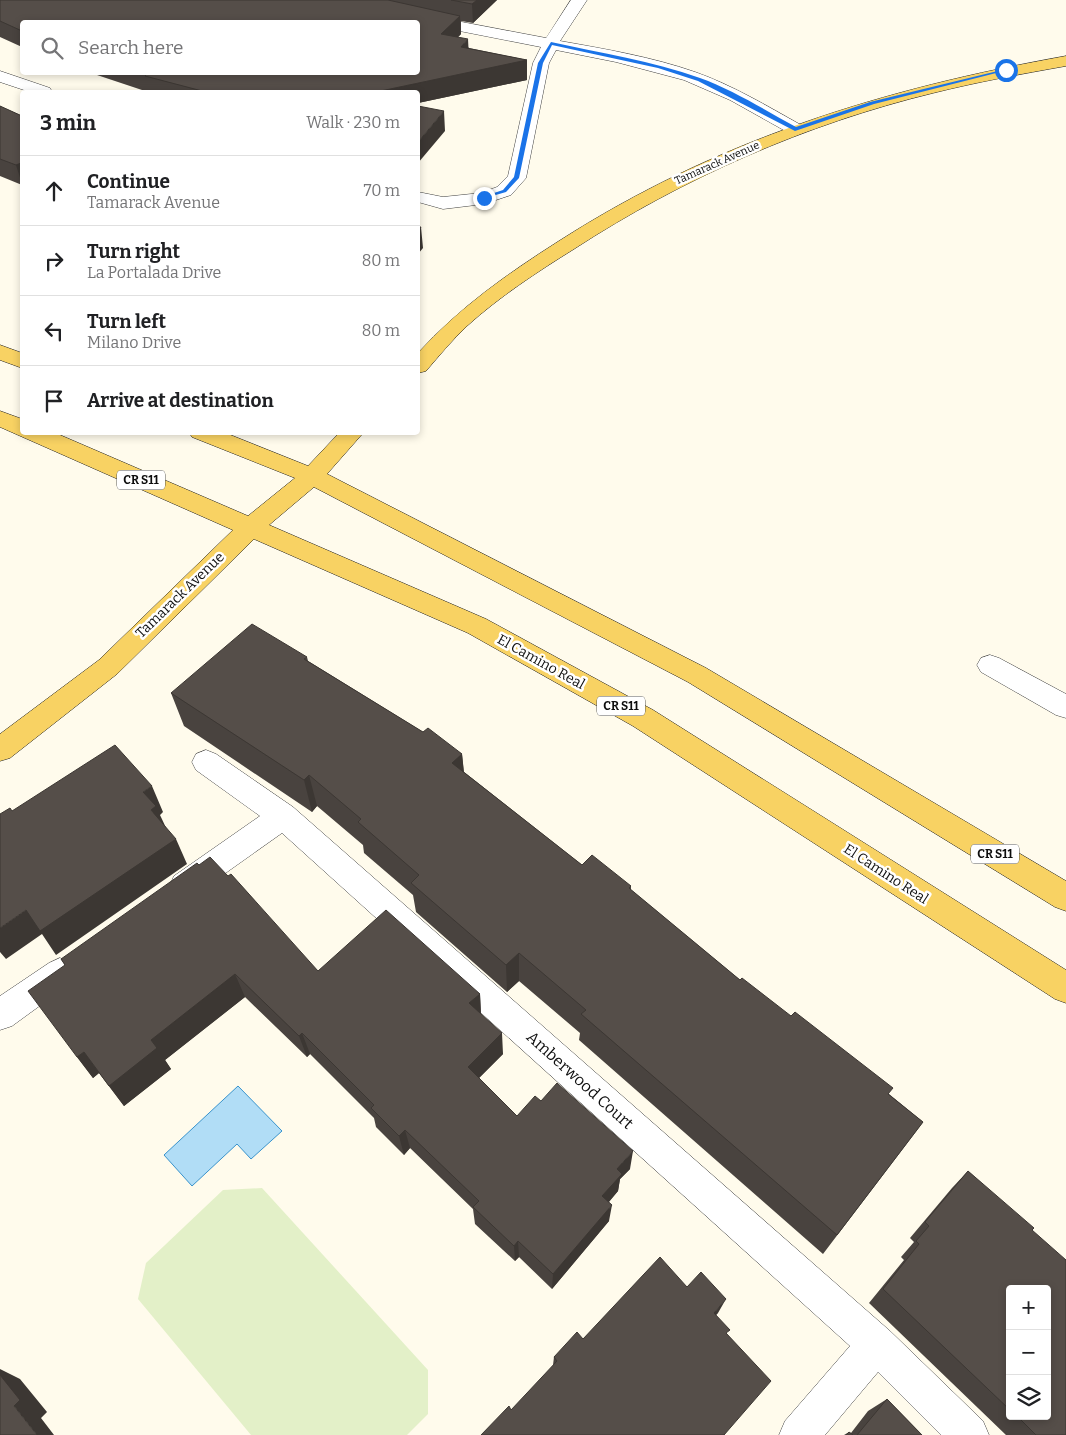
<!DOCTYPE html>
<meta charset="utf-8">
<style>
:root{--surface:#fff;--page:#f2f2f2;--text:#202124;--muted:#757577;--line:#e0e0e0}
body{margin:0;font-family:Bitter,serif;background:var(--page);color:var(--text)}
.controls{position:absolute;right:15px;bottom:15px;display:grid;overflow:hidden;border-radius:5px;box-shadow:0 2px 8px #0003}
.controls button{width:45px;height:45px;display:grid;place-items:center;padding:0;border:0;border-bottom:1px solid var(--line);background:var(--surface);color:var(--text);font:25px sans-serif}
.stop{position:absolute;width:15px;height:15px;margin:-11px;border:4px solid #1a73e8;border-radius:50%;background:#fff}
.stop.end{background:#1a73e8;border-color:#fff;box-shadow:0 1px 5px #0008}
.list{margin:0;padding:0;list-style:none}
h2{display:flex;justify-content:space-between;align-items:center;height:65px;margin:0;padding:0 20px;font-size:21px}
h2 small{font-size:16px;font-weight:400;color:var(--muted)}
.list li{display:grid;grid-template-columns:32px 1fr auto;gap:15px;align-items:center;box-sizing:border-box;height:70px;padding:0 20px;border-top:1px solid var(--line)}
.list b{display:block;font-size:19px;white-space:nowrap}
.list p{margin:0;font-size:16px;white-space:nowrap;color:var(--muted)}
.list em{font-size:16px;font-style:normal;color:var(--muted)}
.icon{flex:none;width:28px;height:28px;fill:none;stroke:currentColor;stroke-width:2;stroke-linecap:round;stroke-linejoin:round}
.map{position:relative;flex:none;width:1066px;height:1435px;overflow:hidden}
.search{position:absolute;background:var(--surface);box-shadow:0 2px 8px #0003;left:20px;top:20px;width:400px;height:55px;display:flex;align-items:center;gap:12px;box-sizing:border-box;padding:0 18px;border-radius:5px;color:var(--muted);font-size:19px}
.panel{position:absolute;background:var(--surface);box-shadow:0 2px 8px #0003;left:20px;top:90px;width:400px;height:345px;border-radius:5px}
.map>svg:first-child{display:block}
.pitch{fill:#e3f0c8}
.water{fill:#b1ddf6;stroke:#3993cc}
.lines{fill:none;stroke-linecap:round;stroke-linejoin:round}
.minor-casing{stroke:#404040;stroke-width:1}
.major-casing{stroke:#1e1e1e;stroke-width:1}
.minor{fill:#fff;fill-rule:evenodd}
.major{fill:#f8d263;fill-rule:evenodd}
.wall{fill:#49433f;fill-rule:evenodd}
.shaded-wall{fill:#3c3733}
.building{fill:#554e49;stroke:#3c3733}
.route{fill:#1a73e8}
.labels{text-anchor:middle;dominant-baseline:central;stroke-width:5;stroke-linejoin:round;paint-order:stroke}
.far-street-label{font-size:11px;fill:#0d0d0d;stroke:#fff}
.shield{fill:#fff;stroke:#565656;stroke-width:1}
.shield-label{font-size:12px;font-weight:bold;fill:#0d0d0d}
.street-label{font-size:14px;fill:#0d0d0d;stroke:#fff}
.near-street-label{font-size:16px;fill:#0d0d0d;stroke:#fff}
</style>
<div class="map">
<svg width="1066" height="1435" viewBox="0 0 1066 1435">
<rect width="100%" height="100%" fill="#fffbec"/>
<!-- pitch -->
<path class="pitch" d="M262,1188L428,1370V1414L407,1435H251L138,1299L146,1263L223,1190Z"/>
<!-- water -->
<path class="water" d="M238,1086L282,1131L251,1159L237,1144L192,1186L164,1155Z"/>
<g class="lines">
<!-- minor casing -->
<g class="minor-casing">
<path id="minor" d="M571,0H587L560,41C605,49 652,57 695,72C732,85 767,106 801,125L804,129L801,133L795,134L789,133L730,100L684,80L616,62L556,50L549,63L526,178L511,195L484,204L443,209L418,202V192L443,197L481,193L497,187L508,176L533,63L541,47L419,23L417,20L419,17L425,15L546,38Z
M0,71L50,88L52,92H30L0,82Z
M990,655L999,658L1066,694V718L1056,715L981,672L977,665L981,658Z
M206,750L216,754L293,807L890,1331L983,1421L989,1435H941L878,1372L825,1435H779L785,1421L850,1346L282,833L196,894L185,898L174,894L170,885L174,876L260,816L196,770L192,762L196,754Z
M60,958L71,963L76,973L71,983L12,1026L0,1030V996L49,963Z"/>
</g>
<!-- major casing -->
<g class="major-casing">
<path id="major" d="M1066,56V66C1021,74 977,82 933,93C806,124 683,178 574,249C537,272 499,297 467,326C452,340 439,356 426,371L418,373V353C459,308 507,274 559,241C717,140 882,89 1066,56Z
M0,345L22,353V368L0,360Z
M0,411L22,419V432H53L248,516L295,478L192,437L189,432H223L308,466L340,432H364L327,474L706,668L1066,881V911L1055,907L688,682L314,487L269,525L486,619L653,710L1066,970V1003L1055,999L633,726L468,633L254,539L117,674L10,758L0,761V734L99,660L233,530L0,427Z"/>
</g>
<!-- minor -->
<use href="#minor" class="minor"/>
<!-- major -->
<use href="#major" class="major"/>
</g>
<!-- wall -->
<path class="wall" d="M0,0H497L473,23L461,21V34L458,37L469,48L527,60V80L418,103V92H148L88,72H418L22,22V47L0,37Z
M0,106L22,116V185L0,176Z
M307,657L308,661L423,732L462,754L464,772L582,865L631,886V890L740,980L889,1094L923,1122L823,1254L579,1040L580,1033L519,981L507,992L416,912L413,895L364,853L363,845L317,806L312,812L184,726L171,693Z
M61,959L318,971L480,994L481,1014L503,1054L479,1078L517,1116L541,1101L630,1169L620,1179L618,1191L609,1202V1221L552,1289L519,1257L515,1261L475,1224L473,1209L410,1148L404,1155L376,1127L374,1118L310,1054L307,1057L245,997L165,1060L171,1069L124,1106L99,1073L93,1078L77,1057L65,965Z
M968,1171L1032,1230L1066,1435H1006L869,1303L904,1260L901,1257L914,1242L910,1238L952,1188ZM1010,1289L1047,1416H1010Z
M687,1287L718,1313L553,1365L554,1357L583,1339Z
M887,1399L922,1435H844L849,1432L851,1433L868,1411Z"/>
<!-- shaded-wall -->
<path class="shaded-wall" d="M477,0H497L473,23L472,4Z
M460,16L461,34L442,53L441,34Z
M468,39L469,58L461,47Z
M527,60V80L418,103V92H376Z
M444,111L445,131L418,163V142Z
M21,163L22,167V184L16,165Z
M421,227L423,248L418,254V232Z
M462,754L465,786L452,763Z
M309,775L317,806L312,812L304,780Z
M152,786L163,812L160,815L168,832L163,835L143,792Z
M176,839L187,864L56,955L42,934L6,959L0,952V928L26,910Z
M519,953V981L507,992L506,965Z
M235,974L245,997L165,1060L171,1069L124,1106L109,1086L151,1040Z
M480,994L481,1016L469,1003Z
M302,1033L310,1054L307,1057L299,1036Z
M502,1033L503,1054L470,1087L468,1067Z
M84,1052L99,1073L93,1078L77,1057Z
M405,1130L410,1148L404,1155L399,1136Z
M633,1151L630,1169L620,1179L618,1191L599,1213L602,1196L617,1169Z
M612,1205L609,1221L552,1289L553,1274Z
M518,1241L519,1257L515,1261L514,1246Z
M726,1299L718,1313L707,1326L714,1313Z
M0,1369L20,1379L47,1412L41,1418L54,1435H37L14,1406L0,1375Z"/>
<!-- building -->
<path class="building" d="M0,0H388L460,16L441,34L468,39L461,47L527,60L376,92H206L145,76L147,74L142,72H418V22H22V31L0,21Z
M451,0H477L472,4Z
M0,106L22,116V163H21L16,165L0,159Z
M418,106L444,111L418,142Z
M418,227H421L418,232Z
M252,624L307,657L304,659L423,732L428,728L462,754L452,763L582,865L592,855L631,886L629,888L740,980L742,978L791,1016L795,1012L893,1088L888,1094L923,1122L837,1235L581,1014L586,1010L519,953L506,965L411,883L419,875L358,822L361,819L309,775L304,780L171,693Z
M115,745L152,786L143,792L156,806L151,810L176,839L40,931L26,910L0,928V814L10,808L12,811Z
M210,857L228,876L231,874L318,971L386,910L480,994L469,1003L502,1033L468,1067L517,1116L535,1096L541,1101L557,1083L633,1151L617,1169L622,1174L602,1196L612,1205L553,1274L518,1241L514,1246L473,1207L479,1201L405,1130L399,1136L371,1108L374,1105L302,1033L299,1036L235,974L151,1040L157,1048L109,1086L84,1052L77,1057L28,991L65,965L61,959L197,863L199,865Z
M968,1171L1034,1228L1032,1230L1066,1260V1435H1036L1017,1416H1047V1289H1010V1410L883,1289L919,1244L916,1241L929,1226L925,1222Z
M660,1257L687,1287L701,1272L726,1299L714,1313L730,1330L726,1333L771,1381L724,1435H481L509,1406L511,1410L557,1361L554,1357L577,1332L583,1339Z
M0,1375L20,1400L14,1406L37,1435H0Z
M887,1399L922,1435H857Z
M849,1432L853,1435H846Z"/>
<!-- route -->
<path class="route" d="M551,42C601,53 652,61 700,78C733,90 765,110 796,127L870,102L1006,69L1008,70L874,104L795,131L698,81L658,68L552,45L543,63L519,178L506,192L482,199V197L503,190L514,177L538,63Z"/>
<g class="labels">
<!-- far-street labels -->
<g class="far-street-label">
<text transform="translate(717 163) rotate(-24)">Tamarack Avenue</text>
</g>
<!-- shield labels -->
<g class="shield">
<rect x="117" y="470.5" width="48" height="19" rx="4"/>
<rect x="597" y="696.5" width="48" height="19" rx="4"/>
<rect x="971" y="844.5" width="48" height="19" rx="4"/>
</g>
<g class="shield-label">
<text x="141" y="480">CR S11</text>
<text x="621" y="706">CR S11</text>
<text x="995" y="854">CR S11</text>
</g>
<!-- street labels -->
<g class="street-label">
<text transform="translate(180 595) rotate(-44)">Tamarack Avenue</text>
<text transform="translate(541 662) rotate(29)">El Camino Real</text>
<text transform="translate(886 874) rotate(33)">El Camino Real</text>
</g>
<!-- near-street labels -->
<g class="near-street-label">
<text transform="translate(580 1080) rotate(42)">Amberwood Court</text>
</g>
</g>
</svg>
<div class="controls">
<button>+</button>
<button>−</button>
<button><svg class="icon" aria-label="layers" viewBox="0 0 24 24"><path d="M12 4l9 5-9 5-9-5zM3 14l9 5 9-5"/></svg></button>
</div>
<div class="stop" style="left:1006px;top:70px"></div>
<div class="stop end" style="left:484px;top:198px"></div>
<div class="search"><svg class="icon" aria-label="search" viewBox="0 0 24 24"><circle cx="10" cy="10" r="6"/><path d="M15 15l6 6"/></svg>Search here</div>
<section class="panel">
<h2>3 min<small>Walk · 230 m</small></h2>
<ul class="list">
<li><svg class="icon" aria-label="ahead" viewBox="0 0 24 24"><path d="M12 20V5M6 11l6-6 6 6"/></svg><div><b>Continue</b><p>Tamarack Avenue</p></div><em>70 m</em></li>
<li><svg class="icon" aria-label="right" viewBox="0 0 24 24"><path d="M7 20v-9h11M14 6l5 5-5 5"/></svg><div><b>Turn right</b><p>La Portalada Drive</p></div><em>80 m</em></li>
<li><svg class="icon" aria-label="left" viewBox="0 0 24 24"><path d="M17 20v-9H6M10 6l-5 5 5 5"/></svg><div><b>Turn left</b><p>Milano Drive</p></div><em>80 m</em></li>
<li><svg class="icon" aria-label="arrive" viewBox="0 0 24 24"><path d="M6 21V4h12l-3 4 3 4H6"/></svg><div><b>Arrive at destination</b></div></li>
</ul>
</section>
</div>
